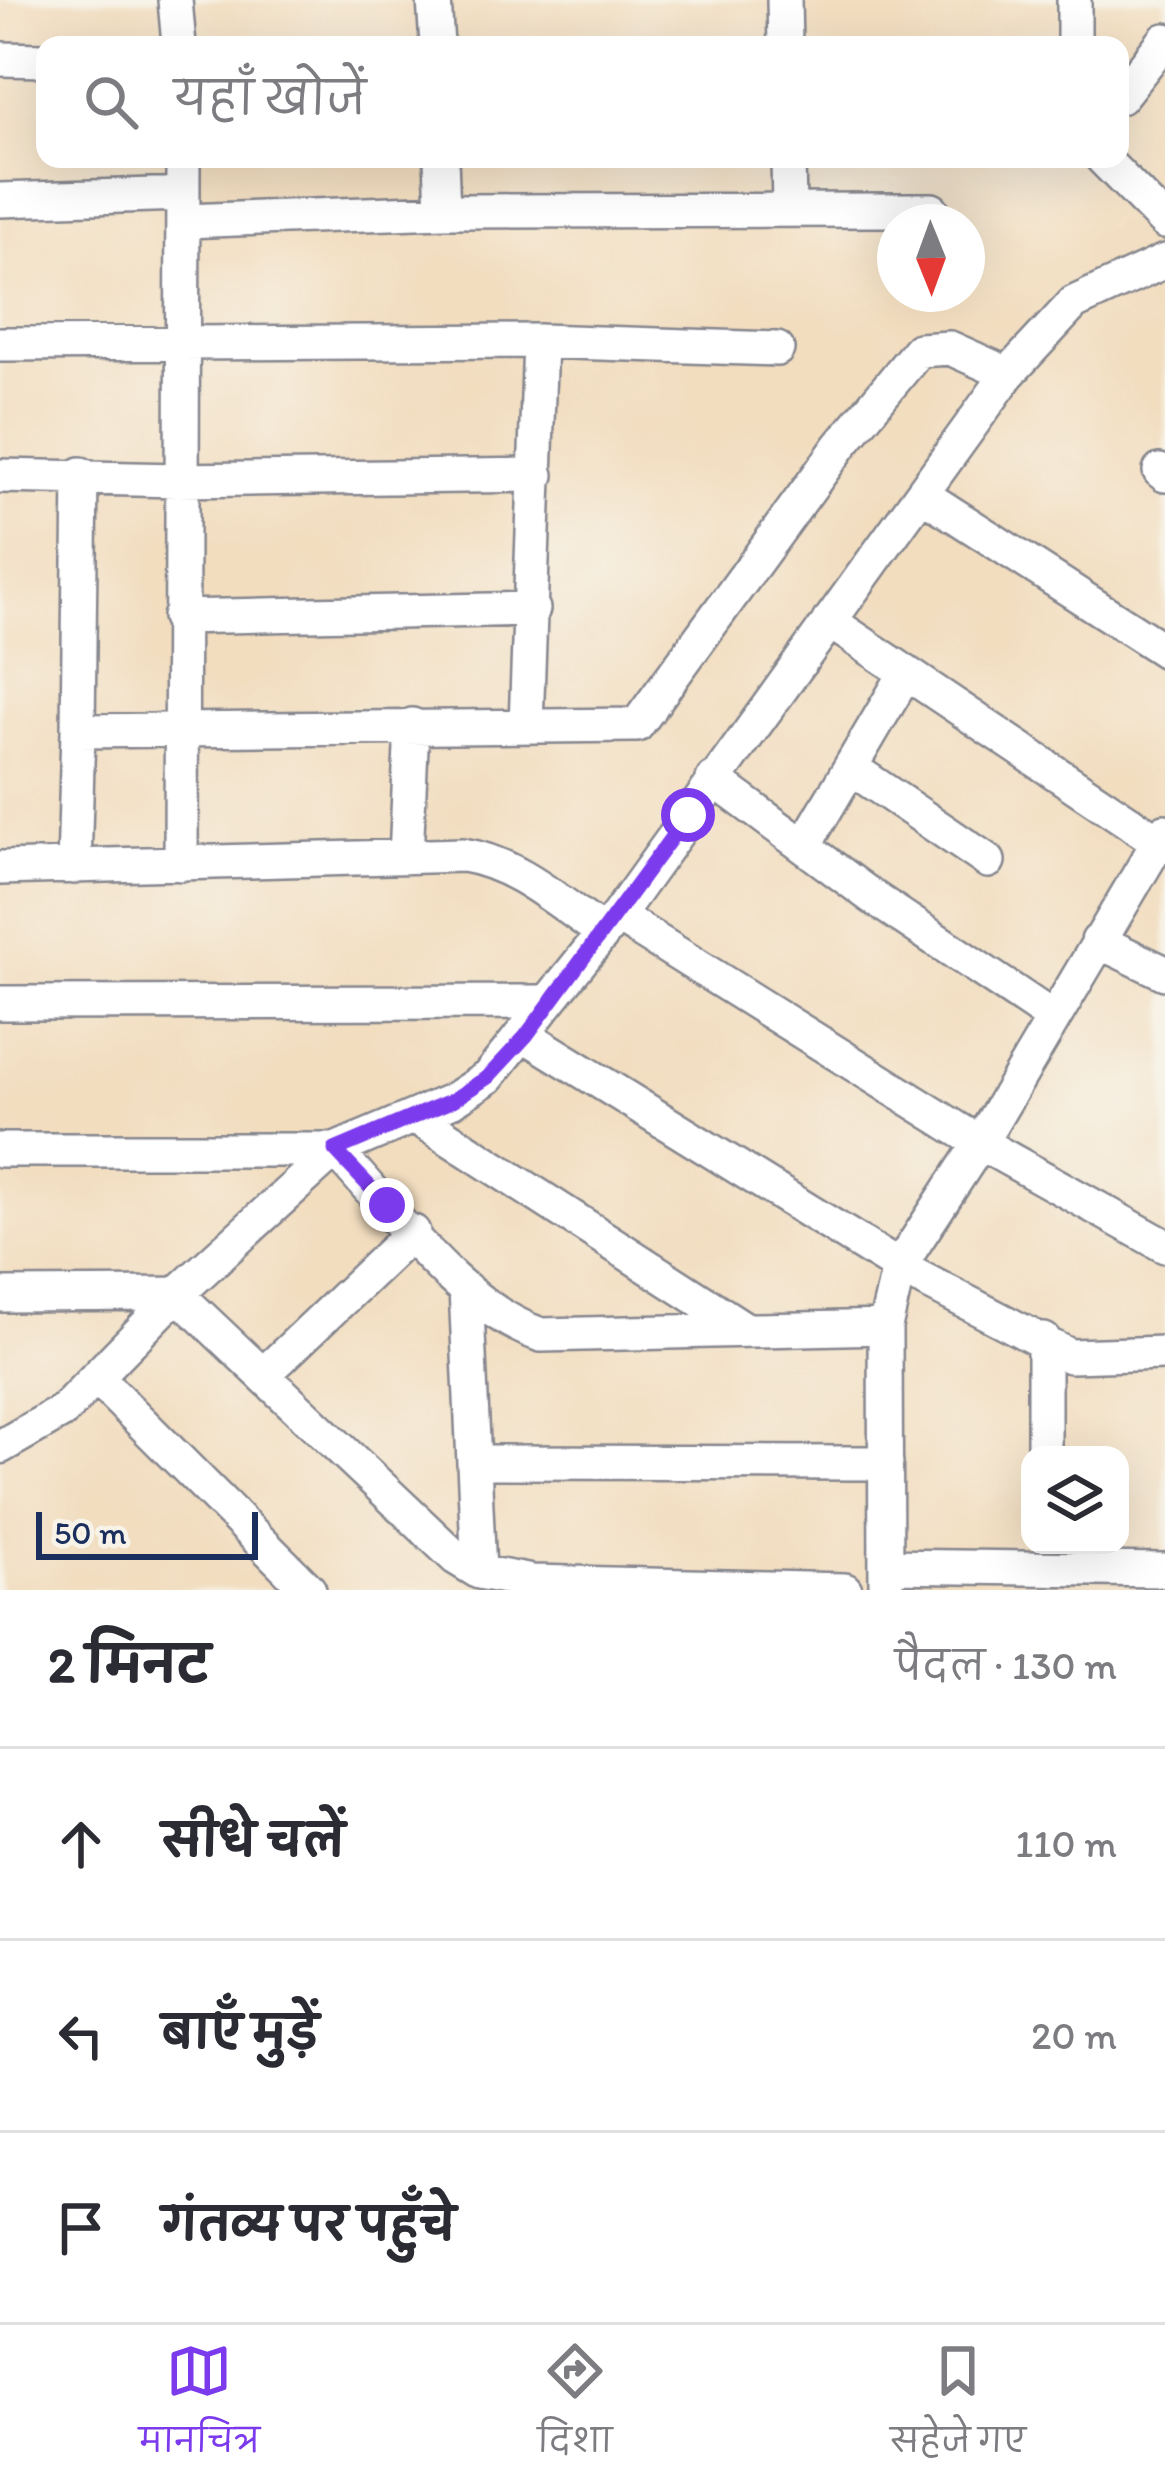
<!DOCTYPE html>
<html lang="hi">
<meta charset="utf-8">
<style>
:root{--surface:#fff;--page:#f2f2f3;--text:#2b2b33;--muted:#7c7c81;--line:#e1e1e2;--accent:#7c3aed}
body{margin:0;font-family:Itim,"Playpen Sans Deva",sans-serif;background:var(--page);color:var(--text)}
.controls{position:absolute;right:36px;bottom:36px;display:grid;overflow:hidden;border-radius:24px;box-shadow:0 12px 48px #0002}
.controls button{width:108px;height:108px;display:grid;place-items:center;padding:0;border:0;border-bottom:3px solid var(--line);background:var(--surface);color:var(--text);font:60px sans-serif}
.compass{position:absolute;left:877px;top:204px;width:108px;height:108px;border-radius:50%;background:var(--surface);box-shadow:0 12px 48px #0002;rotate:179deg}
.scale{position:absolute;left:36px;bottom:30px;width:222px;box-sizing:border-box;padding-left:12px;border:6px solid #1b2f5e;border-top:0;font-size:33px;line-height:42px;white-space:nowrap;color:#1b2f5e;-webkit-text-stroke:9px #f7f3e8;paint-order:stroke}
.stop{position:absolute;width:36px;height:36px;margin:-27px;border:9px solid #7c3aed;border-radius:50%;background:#fff}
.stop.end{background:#7c3aed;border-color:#fff;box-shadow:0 3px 12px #0008}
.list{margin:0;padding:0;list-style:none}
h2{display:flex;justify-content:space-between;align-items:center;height:156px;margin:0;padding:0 48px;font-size:51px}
h2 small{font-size:39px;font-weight:400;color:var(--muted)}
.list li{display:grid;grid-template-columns:78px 1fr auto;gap:36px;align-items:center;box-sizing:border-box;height:192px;padding:0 48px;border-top:3px solid var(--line)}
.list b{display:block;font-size:45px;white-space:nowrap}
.list em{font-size:39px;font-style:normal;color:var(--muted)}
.icon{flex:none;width:66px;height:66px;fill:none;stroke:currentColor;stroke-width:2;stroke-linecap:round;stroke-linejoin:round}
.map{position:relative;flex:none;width:1165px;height:1590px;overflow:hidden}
.search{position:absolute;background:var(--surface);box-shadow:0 12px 48px #0002;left:36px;right:36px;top:36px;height:132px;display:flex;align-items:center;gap:30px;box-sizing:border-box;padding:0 42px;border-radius:24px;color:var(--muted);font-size:45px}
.sheet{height:732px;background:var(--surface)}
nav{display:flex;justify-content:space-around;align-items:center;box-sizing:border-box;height:168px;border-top:3px solid var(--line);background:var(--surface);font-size:33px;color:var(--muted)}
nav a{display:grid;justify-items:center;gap:6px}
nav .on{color:var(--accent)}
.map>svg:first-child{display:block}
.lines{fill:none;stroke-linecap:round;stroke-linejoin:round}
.minor-casing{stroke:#86868e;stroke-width:38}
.minor{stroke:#fff;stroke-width:33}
.route{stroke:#7c3aed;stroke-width:15}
</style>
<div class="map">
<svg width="1165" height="1590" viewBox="0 0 1165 1590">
<rect width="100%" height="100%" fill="#f7f3e8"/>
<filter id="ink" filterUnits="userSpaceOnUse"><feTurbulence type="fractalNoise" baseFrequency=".00833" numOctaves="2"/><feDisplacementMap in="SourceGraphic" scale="24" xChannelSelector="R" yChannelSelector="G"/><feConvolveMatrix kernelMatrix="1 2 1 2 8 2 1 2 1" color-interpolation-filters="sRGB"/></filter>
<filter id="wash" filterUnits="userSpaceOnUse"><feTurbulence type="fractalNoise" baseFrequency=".004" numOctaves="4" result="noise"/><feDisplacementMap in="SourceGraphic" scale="48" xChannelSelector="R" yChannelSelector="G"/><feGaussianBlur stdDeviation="2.7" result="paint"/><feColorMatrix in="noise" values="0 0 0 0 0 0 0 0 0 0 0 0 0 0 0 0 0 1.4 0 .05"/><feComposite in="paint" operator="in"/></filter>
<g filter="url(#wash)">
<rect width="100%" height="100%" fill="#f2ddbf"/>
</g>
<g filter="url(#ink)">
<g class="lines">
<!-- minor casing -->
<g class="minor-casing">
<path id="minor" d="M175,0L179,45
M434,0L437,45
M784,0L785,45
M1074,45V0
M0,59L45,60
M1120,97L1165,40
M441,159L443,211
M788,159L789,207
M1103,159L1165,222
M0,200L183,194
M185,221L443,211L932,210
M0,344L540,341L777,349
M1160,471L1165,475
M81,474L78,731L637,725L840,446L919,350L950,348L1008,374
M0,476L178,480L537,475
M923,495L1165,651
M179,617L533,609
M829,621L1165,846
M526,725L540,341
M851,768L988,861
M713,779L871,896L1053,1018
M804,846L906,673
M406,857L412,725
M181,864L183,159
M74,867L78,731
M0,868L463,855C515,863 557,901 601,931
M617,916L980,1143L1165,1246
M1098,941L1165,973
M0,1003L548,1002
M526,1036L899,1267L1070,1356L1165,1353
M416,1117L745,1329
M0,1150H335C395,1213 456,1305 541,1335L885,1327
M466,1289L479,1572
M0,1295L177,1294L456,1558L479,1572L532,1582L845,1590
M1044,1340V1455
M263,1375L413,1232
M96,1377L309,1590
M0,1447L63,1411L177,1294L335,1150L453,1100L488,1077L617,916L1008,374L1074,303L1165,261
M474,1462L886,1463
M886,1566L1165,1570
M886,1590L885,1327L899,1267L980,1143L1165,831"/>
</g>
<!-- minor -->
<use href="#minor" class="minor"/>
</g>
</g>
<g class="lines" filter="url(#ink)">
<!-- route -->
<path class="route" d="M387,1205L335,1150L453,1100L488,1077L526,1036L688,815"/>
</g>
</svg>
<div class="controls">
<button><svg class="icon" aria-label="layers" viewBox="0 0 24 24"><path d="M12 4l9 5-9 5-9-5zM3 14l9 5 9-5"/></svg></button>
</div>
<svg class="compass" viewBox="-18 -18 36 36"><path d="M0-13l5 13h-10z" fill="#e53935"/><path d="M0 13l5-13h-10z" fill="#7c7c81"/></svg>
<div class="scale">50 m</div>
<div class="stop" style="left:688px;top:815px"></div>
<div class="stop end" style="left:387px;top:1205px"></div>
<div class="search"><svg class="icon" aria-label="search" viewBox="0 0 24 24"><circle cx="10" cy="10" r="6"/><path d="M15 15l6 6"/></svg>यहाँ खोजें</div>
</div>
<section class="sheet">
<h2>2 मिनट<small>पैदल · 130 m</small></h2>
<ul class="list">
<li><svg class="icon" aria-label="ahead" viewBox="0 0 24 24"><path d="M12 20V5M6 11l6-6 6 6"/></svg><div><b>सीधे चलें</b></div><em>110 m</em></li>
<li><svg class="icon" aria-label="left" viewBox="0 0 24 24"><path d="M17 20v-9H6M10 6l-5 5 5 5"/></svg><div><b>बाएँ मुड़ें</b></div><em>20 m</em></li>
<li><svg class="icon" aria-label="arrive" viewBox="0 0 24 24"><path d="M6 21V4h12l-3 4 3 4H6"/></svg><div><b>गंतव्य पर पहुँचे</b></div></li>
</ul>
</section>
<nav>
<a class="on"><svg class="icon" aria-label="map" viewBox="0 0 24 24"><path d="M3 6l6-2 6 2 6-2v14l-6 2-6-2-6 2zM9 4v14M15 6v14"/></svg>मानचित्र</a>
<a><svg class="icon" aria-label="directions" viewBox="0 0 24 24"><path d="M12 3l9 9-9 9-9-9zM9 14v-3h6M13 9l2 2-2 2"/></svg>दिशा</a>
<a><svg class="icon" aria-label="saved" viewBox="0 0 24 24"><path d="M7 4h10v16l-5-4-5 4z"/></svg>सहेजे गए</a>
</nav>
